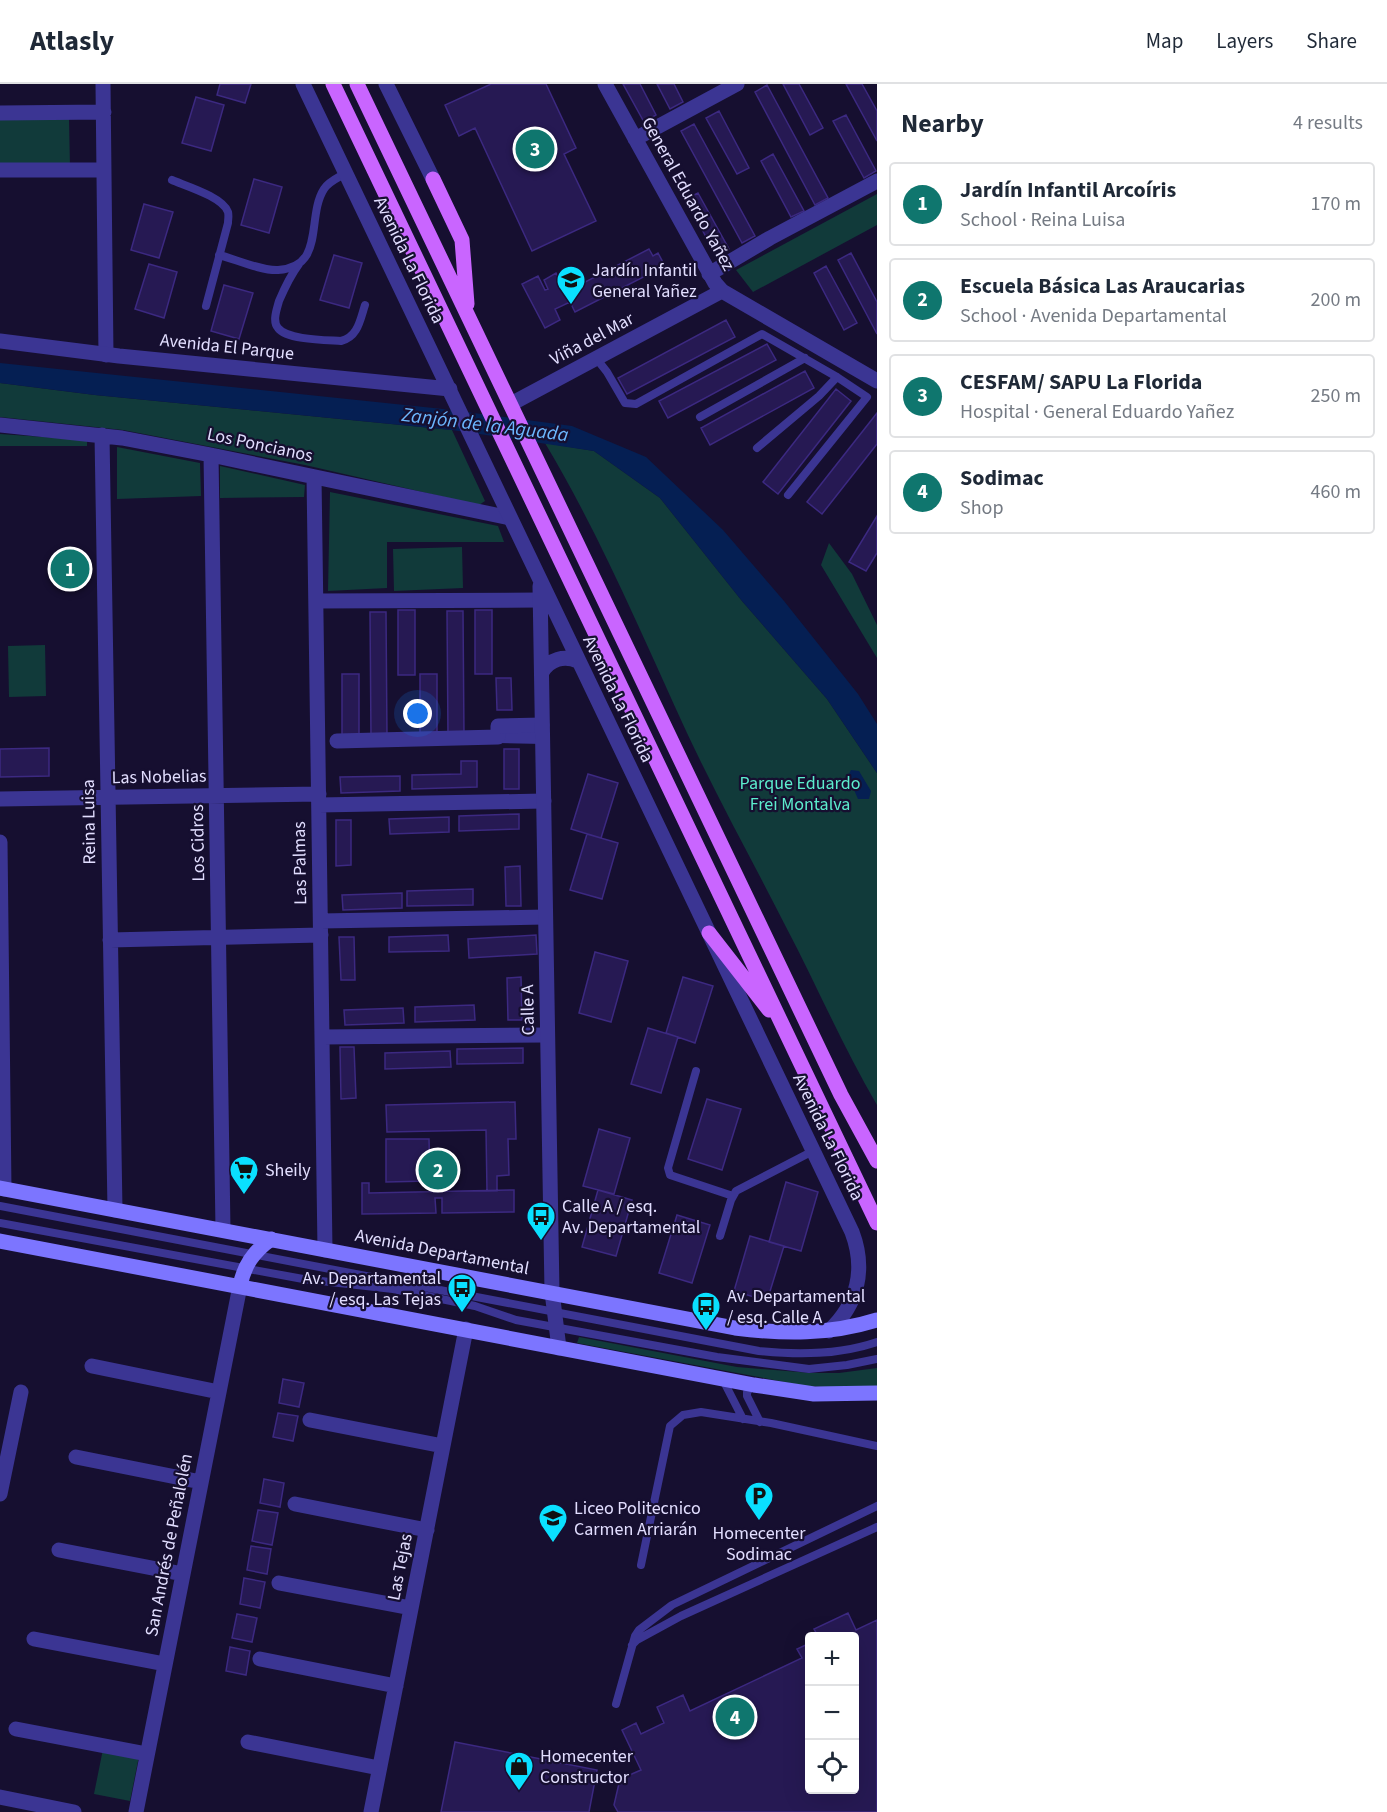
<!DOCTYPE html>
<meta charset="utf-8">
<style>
:root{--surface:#fff;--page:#f6f6f7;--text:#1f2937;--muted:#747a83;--line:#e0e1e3;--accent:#0f766e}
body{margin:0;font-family:"Source Sans 3",sans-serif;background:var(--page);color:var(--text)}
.controls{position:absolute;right:18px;bottom:18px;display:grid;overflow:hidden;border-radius:6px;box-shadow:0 6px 24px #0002}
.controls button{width:54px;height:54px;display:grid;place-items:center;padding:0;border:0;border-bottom:2px solid var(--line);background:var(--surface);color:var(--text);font:30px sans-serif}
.you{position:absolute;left:418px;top:630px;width:21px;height:21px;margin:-15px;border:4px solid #fff;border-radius:50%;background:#1a73e8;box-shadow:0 0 0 9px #1a73e833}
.badge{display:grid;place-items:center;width:39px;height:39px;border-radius:50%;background:var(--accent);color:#fff;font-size:20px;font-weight:700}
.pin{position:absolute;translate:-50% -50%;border:3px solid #fff;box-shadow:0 2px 6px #0006}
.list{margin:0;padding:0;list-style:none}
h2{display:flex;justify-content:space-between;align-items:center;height:78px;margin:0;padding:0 24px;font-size:26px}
h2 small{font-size:20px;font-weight:400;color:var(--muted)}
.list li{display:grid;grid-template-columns:39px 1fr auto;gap:18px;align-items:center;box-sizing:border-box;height:84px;margin:0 12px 12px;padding:0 12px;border:2px solid var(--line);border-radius:6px}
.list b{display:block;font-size:22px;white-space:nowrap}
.list p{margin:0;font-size:20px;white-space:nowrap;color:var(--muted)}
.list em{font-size:20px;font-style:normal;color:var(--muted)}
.icon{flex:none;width:33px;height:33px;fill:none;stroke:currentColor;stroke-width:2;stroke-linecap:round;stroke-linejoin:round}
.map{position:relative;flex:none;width:877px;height:1728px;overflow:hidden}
header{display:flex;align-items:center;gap:36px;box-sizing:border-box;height:84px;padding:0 30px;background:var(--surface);border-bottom:2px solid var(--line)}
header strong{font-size:28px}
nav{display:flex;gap:33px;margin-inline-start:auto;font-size:21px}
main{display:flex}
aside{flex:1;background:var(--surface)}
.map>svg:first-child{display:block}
.green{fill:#113a3a}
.water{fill:#051f53}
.building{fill:#261953;stroke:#3c2981;stroke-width:1.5}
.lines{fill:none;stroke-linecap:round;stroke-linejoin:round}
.service{stroke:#3b3593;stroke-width:8}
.pedestrian{stroke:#3b3593;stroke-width:12}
.minor{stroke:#3b3593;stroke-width:15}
.tertiary{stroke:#3b3593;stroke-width:15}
.secondary{stroke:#7c75ff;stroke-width:15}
.primary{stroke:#c965ff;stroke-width:15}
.labels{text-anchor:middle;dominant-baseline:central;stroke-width:4.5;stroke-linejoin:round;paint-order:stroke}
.street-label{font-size:18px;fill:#e2deff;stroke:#160f30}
.poi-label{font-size:18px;fill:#e2deff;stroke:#160f30;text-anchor:start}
.park-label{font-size:18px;fill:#5cedcd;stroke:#160f30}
.water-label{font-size:20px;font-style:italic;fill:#6cb7ff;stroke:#160f30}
</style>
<header>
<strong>Atlasly</strong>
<nav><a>Map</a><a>Layers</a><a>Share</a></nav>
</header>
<main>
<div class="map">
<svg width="877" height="1728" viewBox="0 0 877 1728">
<rect width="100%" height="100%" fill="#160f30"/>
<!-- green -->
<path class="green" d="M0,35H69L70,83L0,84Z
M877,110V141L753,208L736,186Z
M0,299L95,311L452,346L485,417L479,421L305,381L123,346L0,333Z
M0,350L87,356V362H0Z
M545,359L594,367L660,414L742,517L827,615L877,689V1021C843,963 817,902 786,843C753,778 718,715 687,649C642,551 600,451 545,359Z
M117,363L200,379L201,412L117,415Z
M220,382L305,401L304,413L220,414Z
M330,408L498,442L504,458H387V504L328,507Z
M829,459L852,490L877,541V574L821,481Z
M462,463L463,504L394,507L393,465Z
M45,561L46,612L9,613L8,562Z
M579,1253L737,1283L811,1289H839L877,1284V1302L847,1304L806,1302L577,1259Z
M103,1665L139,1672L130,1717L94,1710Z"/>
<!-- water -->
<path class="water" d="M0,279L443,325L572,342L646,373L723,446L784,517L858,610L877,640V689L827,615L742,517L660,414L594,367L452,346L95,311L0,299Z
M851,686L859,687L871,707L869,715H858L848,692Z"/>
<!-- building -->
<path class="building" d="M220,0H251L245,19L217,11Z
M491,0H546L576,64L564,70L596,137L532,167L475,44L459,52L445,21Z
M623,0H640L656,31L644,38Z
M657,0H674L683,18L670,25Z
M783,0H799L823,44L810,51Z
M846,0H862L877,27V57Z
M767,1L828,114L815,121L755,8Z
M196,13L224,21L211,67L182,59Z
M719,27L749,84L737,90L706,34Z
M846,31L876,87L864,94L833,37Z
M694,40L755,152L742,159L681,47Z
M773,70L804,127L791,133L761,77Z
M254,95L282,103L269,149L241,141Z
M698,109L729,165L716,172L686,115Z
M144,120L173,128L159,174L131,166Z
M649,165L653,172L658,169L665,182L575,228L570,218L555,225L560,236L545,244L522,200L538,192L545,206L548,205L544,196L556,189L566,208Z
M851,169L877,218V250L838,176Z
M334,171L362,179L349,224L320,216Z
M149,180L177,188L164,234L135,225Z
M826,182L857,239L844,246L814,189Z
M224,201L253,209L239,255L211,247Z
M726,236L735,253L627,310L618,294Z
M767,260L776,276L668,334L659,317Z
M805,287L814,304L710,361L701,344Z
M836,305L851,317L778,410L763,398Z
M877,329V360L822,430L807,418Z
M877,432V469L866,487L849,478Z
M398,526H415V591H398Z
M475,526H492V590H475Z
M447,527H463L464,652H448Z
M370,528H386L387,653H371Z
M342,590H359V654H342Z
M420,590H437V654H420Z
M496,594H511L512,626H497Z
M49,664V692L0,693V665Z
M504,665H519V705H504Z
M461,677H477V703L412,705V691L461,690Z
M588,690L618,699L601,754L571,745Z
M400,692V707L341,709L340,693Z
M519,730V745L459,747V732Z
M449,733V748L390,750L389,735Z
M336,736H351V781L336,782Z
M587,750L618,759L602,815L570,806Z
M520,782L521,822H506L505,783Z
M473,805V821L407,822V807Z
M402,809V824L343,826L342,811Z
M448,851L449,867L389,868V853Z
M536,851L537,870L469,874L468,855Z
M339,853H354L355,896H341Z
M595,868L628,877L611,938L579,929Z
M521,893L522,936H508L507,894Z
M683,893L713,902L695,959L666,949Z
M474,921L475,936L415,938V923Z
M403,924L404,939L345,941L344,926Z
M648,944L678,953L661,1009L631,1000Z
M340,963H354L356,1014L341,1015Z
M523,964V979L457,980V965Z
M450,967L451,983L385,985V969Z
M707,1015L741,1025L722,1086L688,1075Z
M515,1018L516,1055H508L509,1091L497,1092V1107H487L486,1046L387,1048L386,1021Z
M599,1045L630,1054L614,1110L583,1102Z
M386,1055H429L430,1097L386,1098Z
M786,1098L818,1108L801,1167L769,1158Z
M362,1099H369V1109L514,1106V1128L442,1129V1114H435L436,1129L362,1130Z
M598,1106L632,1116L616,1172L582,1163Z
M677,1131L710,1141L692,1199L659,1189Z
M750,1152L784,1162L767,1217L734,1207Z
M283,1295L304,1299L299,1323L279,1319Z
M278,1329L298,1332L293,1357L273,1353Z
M264,1395L284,1399L280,1423L260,1419Z
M258,1426L278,1429L272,1461L252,1457Z
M251,1462L271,1465L267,1490L247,1486Z
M244,1494L265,1498L260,1524L240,1520Z
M848,1529L856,1546L877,1536V1728H618L614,1721L620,1695L641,1686L622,1646L636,1639L641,1650L664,1639L657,1623L683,1611L690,1627L802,1574L797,1565L810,1559V1706H854V1552H818L814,1545Z
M237,1530L257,1534L252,1558L232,1554Z
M230,1563L250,1567L246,1591L226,1587Z
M455,1658L597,1686L589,1728H441Z"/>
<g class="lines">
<!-- service -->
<path class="service" d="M172,96C186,102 223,113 228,128C229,132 228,135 228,139L206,222
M219,171C235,175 261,187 278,186C326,183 306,133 324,105C329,97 338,94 346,89
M299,180C290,192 285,203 279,217C277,225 272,237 278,244C287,256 326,256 341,257C358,253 360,236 365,221
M596,274L607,288L625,319L636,320L762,250L837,293L867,313L788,411
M700,333L805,274
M757,364L819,312L837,293
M696,987L668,1084L670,1091L733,1112
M0,1122L759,1267C799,1271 839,1271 877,1258
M0,1139L303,1195L393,1205L475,1222L516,1236L717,1273L809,1285L847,1281L877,1275
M720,1152L731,1116L736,1107L813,1067
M723,1296L743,1335
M754,1301L747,1308V1312L760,1338
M641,1481L670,1342L683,1331L701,1328L771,1339L877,1362
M632,1561L637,1556L681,1532L877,1443
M616,1620L635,1552L639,1546L672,1521L877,1422"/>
<!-- pedestrian -->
<path class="pedestrian" d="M498,653L543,654"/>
<!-- minor -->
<path class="minor" d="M103,0L106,271
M605,0L715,199L722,207L877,297
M0,29L104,28
M635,55L737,0
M0,86H104
M709,190L770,154L877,97
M511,320L722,207
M0,341L122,354L211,371L510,434
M102,351L115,1126
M211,371L223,1146
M314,393L325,1166
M316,517L540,516
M337,657L498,653V642L542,641
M0,715L319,710
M319,721L544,717
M0,758L4,1105
M321,837L545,833
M110,856L321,851
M322,953L547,951
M92,1282L219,1308
M310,1336L443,1362
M76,1373L201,1398
M0,1410L21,1308
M295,1420L427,1446
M59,1466L183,1490
M279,1499L411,1524
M34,1555L165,1580
M260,1575L396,1602
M16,1645L147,1670
M248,1658L379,1684
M0,1713L74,1728
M136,1728L240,1202
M371,1728L466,1245"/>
<!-- tertiary -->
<path class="tertiary" d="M303,0L852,1148C866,1185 858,1220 829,1247
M386,0L433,95
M0,257L119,272L450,305
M540,502L552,1208L559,1264
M542,588C550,575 564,571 578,577"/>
<!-- secondary -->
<path class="secondary" d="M0,1104L735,1244C783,1250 830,1251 877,1236
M0,1157L754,1301L814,1310L877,1309
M240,1202C244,1181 254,1167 271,1155"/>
<!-- primary -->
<path class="primary" d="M333,0L877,1139
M357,0L841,1011L877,1077
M433,95L462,156L467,220
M709,849L769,926"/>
</g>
<!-- icons -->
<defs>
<g id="school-pin" transform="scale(1.5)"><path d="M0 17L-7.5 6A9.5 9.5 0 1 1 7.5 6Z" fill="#0ae0ff" stroke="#160f30"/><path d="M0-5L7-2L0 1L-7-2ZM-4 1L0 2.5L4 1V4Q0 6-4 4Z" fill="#111"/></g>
<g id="supermarket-pin" transform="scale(1.5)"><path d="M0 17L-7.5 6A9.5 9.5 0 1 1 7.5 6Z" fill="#0ae0ff" stroke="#160f30"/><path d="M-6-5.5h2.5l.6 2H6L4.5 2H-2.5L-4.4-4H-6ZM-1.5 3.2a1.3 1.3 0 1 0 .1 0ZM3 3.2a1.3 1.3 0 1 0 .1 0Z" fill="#111"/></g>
<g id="bus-pin" transform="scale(1.5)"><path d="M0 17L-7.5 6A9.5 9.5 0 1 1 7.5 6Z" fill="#0ae0ff" stroke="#160f30"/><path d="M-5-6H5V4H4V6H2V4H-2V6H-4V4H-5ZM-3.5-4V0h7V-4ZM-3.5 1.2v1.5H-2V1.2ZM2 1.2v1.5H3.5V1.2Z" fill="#111"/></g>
<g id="parking-pin" transform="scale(1.5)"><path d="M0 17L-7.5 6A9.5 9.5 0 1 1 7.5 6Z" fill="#0ae0ff" stroke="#160f30"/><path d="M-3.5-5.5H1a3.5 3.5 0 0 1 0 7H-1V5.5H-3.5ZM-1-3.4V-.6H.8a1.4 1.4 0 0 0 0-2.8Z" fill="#111"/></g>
<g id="shop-pin" transform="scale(1.5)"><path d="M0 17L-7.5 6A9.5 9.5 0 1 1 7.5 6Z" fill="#0ae0ff" stroke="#160f30"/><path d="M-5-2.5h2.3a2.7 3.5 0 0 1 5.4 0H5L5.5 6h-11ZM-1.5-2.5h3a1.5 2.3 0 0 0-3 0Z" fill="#111"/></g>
</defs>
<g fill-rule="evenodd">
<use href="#school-pin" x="571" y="196"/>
<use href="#supermarket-pin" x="244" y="1086"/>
<use href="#bus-pin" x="541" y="1132"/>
<use href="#bus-pin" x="462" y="1204"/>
<use href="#bus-pin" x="706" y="1222"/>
<use href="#parking-pin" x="759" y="1412"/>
<use href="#school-pin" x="553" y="1434"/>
<use href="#shop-pin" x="519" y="1682"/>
</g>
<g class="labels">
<!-- street labels -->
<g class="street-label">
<text transform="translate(688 110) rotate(61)">General Eduardo Yañez</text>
<text transform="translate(409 176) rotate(64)">Avenida La Florida</text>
<text transform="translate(592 255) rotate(-28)">Viña del Mar</text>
<text transform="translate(227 263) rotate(6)">Avenida El Parque</text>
<text transform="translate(260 361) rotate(12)">Los Poncianos</text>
<text transform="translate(618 615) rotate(64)">Avenida La Florida</text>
<text transform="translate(159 693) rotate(-1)">Las Nobelias</text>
<text transform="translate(89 738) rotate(-91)">Reina Luisa</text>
<text transform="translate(198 759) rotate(-91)">Los Cidros</text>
<text transform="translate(300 779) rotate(-91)">Las Palmas</text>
<text transform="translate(528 926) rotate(-91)">Calle A</text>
<text transform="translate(828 1053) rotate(64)">Avenida La Florida</text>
<text transform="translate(442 1168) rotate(11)">Avenida Departamental</text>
<text transform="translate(169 1461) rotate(-79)">San Andrés de Peñalolén</text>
<text transform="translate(400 1483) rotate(-79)">Las Tejas</text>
</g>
<!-- poi labels -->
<g class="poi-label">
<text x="592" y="186">Jardín Infantil<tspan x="592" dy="21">General Yañez</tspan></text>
<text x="265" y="1086">Sheily</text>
<text x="562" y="1122">Calle A / esq.<tspan x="562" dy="21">Av. Departamental</tspan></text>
<text x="441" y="1194" text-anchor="end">Av. Departamental<tspan x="441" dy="21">/ esq. Las Tejas</tspan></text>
<text x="727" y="1212">Av. Departamental<tspan x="727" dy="21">/ esq. Calle A</tspan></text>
<text x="574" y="1424">Liceo Politecnico<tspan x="574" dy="21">Carmen Arriarán</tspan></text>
<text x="759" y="1449" text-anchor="middle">Homecenter<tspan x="759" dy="21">Sodimac</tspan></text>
<text x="540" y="1672">Homecenter<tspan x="540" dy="21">Constructor</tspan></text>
</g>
<!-- park labels -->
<g class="park-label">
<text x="800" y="699">Parque Eduardo<tspan x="800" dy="21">Frei Montalva</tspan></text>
</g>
<!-- water labels -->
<g class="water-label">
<text transform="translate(485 341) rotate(7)">Zanjón de la Aguada</text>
</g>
</g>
</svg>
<div class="controls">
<button>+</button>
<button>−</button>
<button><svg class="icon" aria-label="locate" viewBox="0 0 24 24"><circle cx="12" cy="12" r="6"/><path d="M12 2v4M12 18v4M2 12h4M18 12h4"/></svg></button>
</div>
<div class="you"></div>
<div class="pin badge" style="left:70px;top:485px">1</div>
<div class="pin badge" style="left:438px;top:1086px">2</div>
<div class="pin badge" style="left:535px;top:65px">3</div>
<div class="pin badge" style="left:735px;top:1633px">4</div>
</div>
<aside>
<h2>Nearby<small>4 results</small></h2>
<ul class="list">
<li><span class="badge">1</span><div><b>Jardín Infantil Arcoíris</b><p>School · Reina Luisa</p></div><em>170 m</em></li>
<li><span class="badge">2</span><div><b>Escuela Básica Las Araucarias</b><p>School · Avenida Departamental</p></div><em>200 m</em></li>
<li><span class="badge">3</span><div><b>CESFAM/ SAPU La Florida</b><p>Hospital · General Eduardo Yañez</p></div><em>250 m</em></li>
<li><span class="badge">4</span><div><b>Sodimac</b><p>Shop</p></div><em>460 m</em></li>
</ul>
</aside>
</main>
